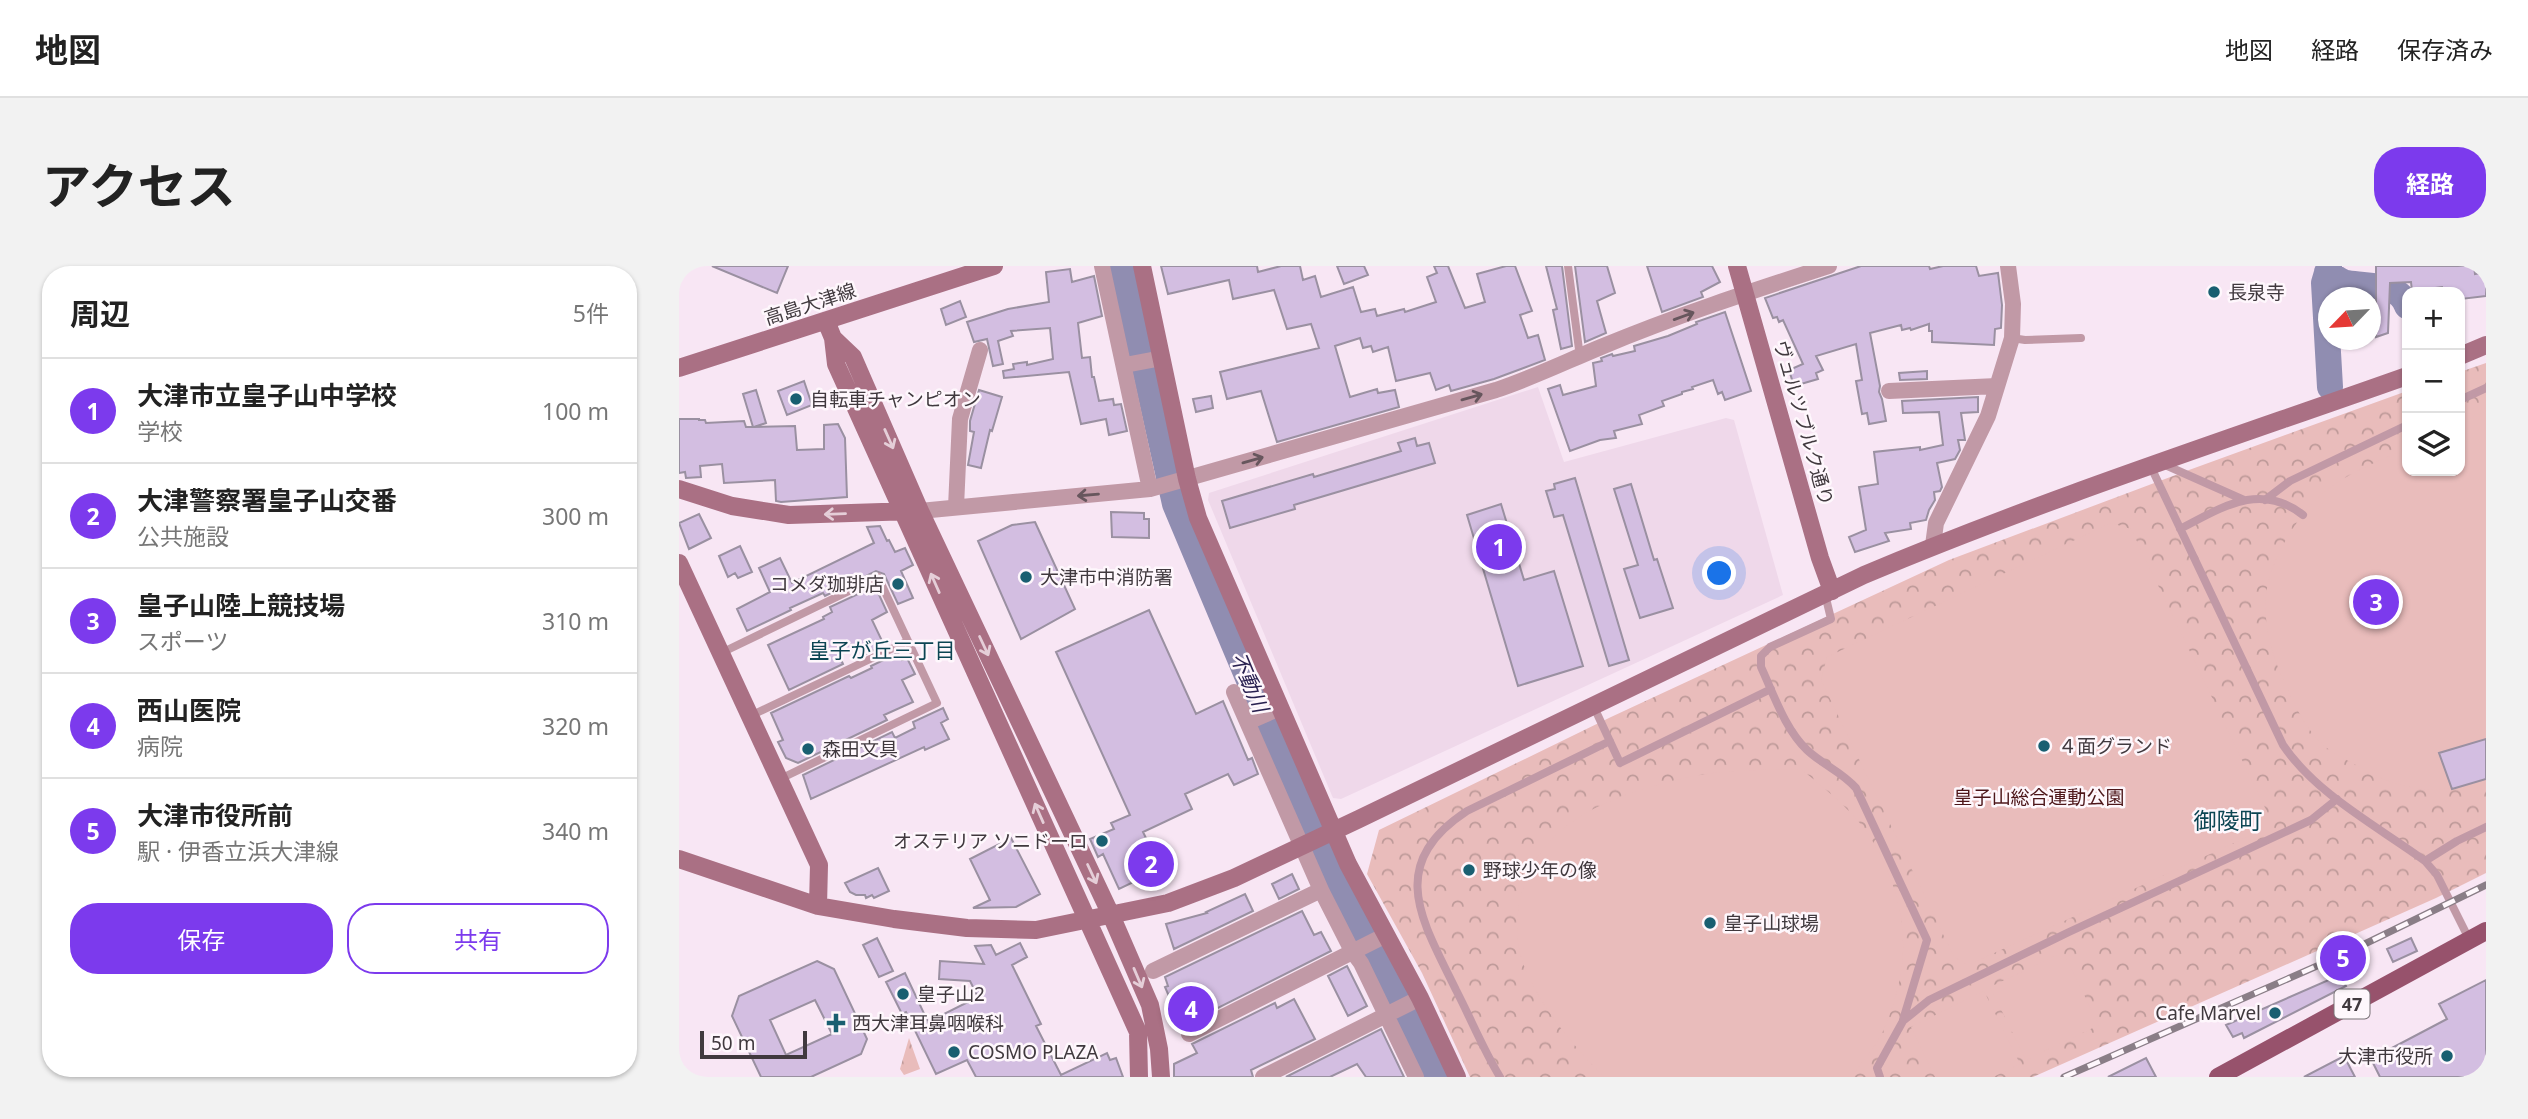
<!DOCTYPE html>
<html lang="ja">
<meta charset="utf-8">
<style>
:root{--surface:#fff;--page:#f2f2f2;--text:#222;--muted:#767676;--line:#e0e0e0;--accent:#7c3aed}
body{margin:0;font-family:"Noto Sans","Noto Sans JP",sans-serif;background:var(--page);color:var(--text)}
.controls{position:absolute;right:21px;top:21px;display:grid;overflow:hidden;border-radius:14px;box-shadow:0 2px 5px #0004}
.controls button{width:63px;height:63px;display:grid;place-items:center;padding:0;border:0;border-bottom:2px solid var(--line);background:var(--surface);color:var(--text);font:35px sans-serif}
.compass{position:absolute;left:1639px;top:21px;width:63px;height:63px;border-radius:50%;background:var(--surface);box-shadow:0 2px 5px #0004;rotate:245deg}
.scale{position:absolute;left:21px;bottom:18px;width:107px;box-sizing:border-box;padding-left:7px;border:4px solid #40393e;border-top:0;font-size:19px;line-height:24px;white-space:nowrap;color:#40393e;-webkit-text-stroke:5px #fef7fc;paint-order:stroke}
.you{position:absolute;left:1041px;top:308px;width:24px;height:24px;margin:-18px;border:5px solid #fff;border-radius:50%;background:#1a73e8;box-shadow:0 0 0 10px #1a73e833}
.badge{display:grid;place-items:center;width:46px;height:46px;border-radius:50%;background:var(--accent);color:#fff;font-size:23px;font-weight:700}
.pin{position:absolute;translate:-50% -50%;border:4px solid #fff;box-shadow:0 2px 7px #0006}
.list{margin:0;padding:0;list-style:none}
h2{display:flex;justify-content:space-between;align-items:center;height:91px;margin:0;padding:0 28px;font-size:30px}
h2 small{font-size:23px;font-weight:400;color:var(--muted)}
.list li{display:grid;grid-template-columns:46px 1fr auto;gap:21px;align-items:center;box-sizing:border-box;height:105px;padding:0 28px;border-top:2px solid var(--line)}
.list b{display:block;font-size:26px;white-space:nowrap}
.list p{margin:0;font-size:23px;white-space:nowrap;color:var(--muted)}
.list em{font-size:23px;font-style:normal;color:var(--muted)}
.actions{display:flex;gap:14px;padding:21px 28px}
.actions a{flex:1;padding:16px 0;border:2px solid var(--accent);border-radius:28px;text-align:center;font-size:24px;color:var(--accent)}
.actions .main{background:var(--accent);color:#fff}
.icon{flex:none;width:38px;height:38px;fill:none;stroke:currentColor;stroke-width:2;stroke-linecap:round;stroke-linejoin:round}
.map{position:relative;flex:none;width:1807px;height:811px;overflow:hidden;border-radius:28px}
header{display:flex;align-items:center;gap:42px;box-sizing:border-box;height:98px;padding:0 35px;background:var(--surface);border-bottom:2px solid var(--line)}
header strong{font-size:33px}
nav{display:flex;gap:38px;margin-inline-start:auto;font-size:24px}
.intro{display:flex;align-items:center;justify-content:space-between;box-sizing:border-box;height:168px;padding:0 42px}
h1{margin:0;font-size:49px}
.button{padding:18px 32px;border-radius:28px;background:var(--accent);color:#fff;font-size:24px;font-weight:700}
main{display:flex;gap:42px;padding:0 42px}
aside{flex:1;background:var(--surface);border-radius:28px;box-shadow:0 2px 5px #0004}
.map>svg:first-child{display:block}
.built{fill:#efd8ea}
.park{fill:url(#park-crowns)}
.pitch{fill:#e9bcbb}
.lines{fill:none;stroke-linecap:round;stroke-linejoin:round}
.river{stroke:#908db1;stroke-width:26}
.building{fill:#d3bee1;stroke:#9a90a1;stroke-width:2;fill-rule:evenodd}
.lane{stroke:#c199a6;stroke-width:8}
.street{stroke:#c199a6;stroke-width:16}
.secondary{stroke:#aa7084;stroke-width:18}
.primary{stroke:#97526c;stroke-width:18}
.rail-casing{stroke:#8a7e87;stroke-width:7}
.rail{stroke:#fef7fc;stroke-width:4.5;stroke-dasharray:13;stroke-linecap:butt}
.oneway{stroke:#67565d}
.oneway2{stroke:#e5ced8}
.poi-dot{fill:#195f71;stroke:#fef7fc;stroke-width:2.5}
.labels{text-anchor:middle;dominant-baseline:central;stroke-width:5;stroke-linejoin:round;paint-order:stroke}
.shield{fill:#fef7fc;stroke:#797277;stroke-width:2}
.shield-label{font-size:18px;font-weight:bold;fill:#40393e}
.poi-label{font-size:19px;fill:#40393e;stroke:#fef7fc;text-anchor:start}
.street-label{font-size:19px;fill:#40393e;stroke:#fef7fc}
.park-label{font-size:19px;fill:#4d1619;stroke:#fef7fc}
.neighbourhood-label{font-size:21px;fill:#0c4553;stroke:#fef7fc}
.water-label{font-size:21px;font-style:italic;fill:#292050;stroke:#fef7fc}
.quarter-label{font-size:23px;fill:#0c4553;stroke:#fef7fc}
</style>
<header>
<strong>地図</strong>
<nav><a>地図</a><a>経路</a><a>保存済み</a></nav>
</header>
<div class="intro"><h1>アクセス</h1><a class="button">経路</a></div>
<main>
<aside>
<h2>周辺<small>5件</small></h2>
<ul class="list">
<li><span class="badge">1</span><div><b>大津市立皇子山中学校</b><p>学校</p></div><em>100 m</em></li>
<li><span class="badge">2</span><div><b>大津警察署皇子山交番</b><p>公共施設</p></div><em>300 m</em></li>
<li><span class="badge">3</span><div><b>皇子山陸上競技場</b><p>スポーツ</p></div><em>310 m</em></li>
<li><span class="badge">4</span><div><b>西山医院</b><p>病院</p></div><em>320 m</em></li>
<li><span class="badge">5</span><div><b>大津市役所前</b><p>駅 · 伊香立浜大津線</p></div><em>340 m</em></li>
</ul>
<div class="actions"><a class="main">保存</a><a>共有</a></div>
</aside>
<div class="map">
<svg width="1807" height="811" viewBox="0 0 1807 811">
<defs>
<pattern id="park-crowns" width="20" height="18" patternUnits="userSpaceOnUse" patternTransform="scale(1.75)"><rect width="20" height="18" fill="#e9bcbb"/><path d="M2 6a3 3 0 1 1 6 0M12 15a3 3 0 1 1 6 0" fill="none" stroke="#be9a99"/></pattern>
</defs>
<rect width="100%" height="100%" fill="#f8e6f4"/>
<!-- built -->
<path class="built" d="M859,121L885,196L1047,152L1055,154L1104,329L662,533L654,532L529,234L530,227Z"/>
<!-- park -->
<path class="park" d="M1807,97V607L1757,632L1354,811H791L743,707L688,608L700,564L932,451L1270,294L1510,204L1728,125V205H1781V106Z
M230,772L241,803L225,809L221,803Z"/>
<!-- pitch -->
<path class="pitch" d="M1807,145V513C1756,531 1721,525 1675,498C1667,493 1656,489 1648,482C1626,465 1614,435 1603,411C1591,383 1583,353 1588,322C1594,292 1612,261 1633,238C1658,210 1695,198 1728,182V205H1781V157Z
M1432,257L1452,263L1588,546L1579,566L1289,699L1275,691L1142,414L1148,391Z
M1122,503C1144,521 1179,549 1193,574C1230,638 1234,695 1205,763C1198,780 1183,796 1172,811H925C896,781 866,747 849,709C837,684 835,657 842,630C860,553 939,527 1010,511C1046,503 1085,504 1122,503Z
M1384,686L1420,759L1347,794L1311,721Z
M1305,725L1341,798L1314,811H1256L1232,761Z"/>
<g class="lines">
<!-- river -->
<path class="river" d="M443,0L496,238L651,607L730,753L758,811
M1650,0L1645,17L1651,121
M1648,6C1655,10 1661,16 1668,17C1689,21 1720,16 1728,40"/>
</g>
<!-- building -->
<path class="building" d="M33,0H109L98,27Z
M482,0H578L579,6L602,0H621L624,14L636,10L642,31L674,21L682,46L696,43L698,50L725,43L726,46L757,36L748,11L758,7L755,0H769L786,42L806,36L798,8L827,0H836L853,45L841,49L849,72L859,69L866,94L815,113L772,125L770,119L757,124L751,107L717,115L709,81L694,86L692,80L684,82L681,72L656,80L671,131L698,123L699,127L716,124L720,141L598,176L582,125L548,133L541,106L640,82L632,58L608,63L595,24L554,33L550,14L489,28Z
M658,0H685L689,9L665,18Z
M867,0H883L893,80L882,83L874,44L878,43Z
M896,0H928L936,27L918,35L927,67L906,76Z
M968,0H1033L1041,16L1022,26L1024,31L983,46Z
M1182,0H1250L1251,3L1264,0H1297L1300,10L1319,7L1323,39L1322,62L1316,63L1315,79L1253,76V65H1250V58L1232,64L1231,62L1223,64L1222,59L1191,67L1201,120L1200,126L1203,133L1207,155L1190,158L1188,147L1183,148L1177,115L1183,114L1177,78L1137,90L1144,104L1137,107L1139,113L1115,120L1110,104L1124,98L1104,54L1100,56L1098,51L1094,52L1086,32Z
M1697,0H1795L1796,8L1807,6V30L1782,33L1781,26H1764L1763,21L1733,25L1732,16L1711,17L1709,67L1697,71Z
M391,3L393,16L415,10L423,50L399,57L403,92L411,91L413,111H415L420,135L434,133L435,139L442,138L448,165L430,169L427,153L402,158L390,106L325,112L324,105L335,103L334,98L348,96V99L374,93L371,62L332,65L334,70L319,75L324,98L314,100L308,73L295,76L288,56L329,43L370,36L367,6Z
M281,35L287,51L267,59L262,43Z
M1046,46L1072,125L1046,134L1043,126L1039,128L1034,114L1013,121L1014,123L1003,126V128L983,135L985,140L960,149L963,158L935,165L937,172L921,174L891,185L869,123L881,119L884,129L917,120L914,97L923,95L922,92L933,88L934,90L956,85L955,80L989,70L1018,58L1017,56Z
M1248,105V113L1221,114L1220,107Z
M125,115L133,139L108,149L99,125Z
M77,124L87,157L75,161L116,160L118,184L145,183V159L159,158L166,172L168,231L102,236L97,235L96,214L45,217L43,198L21,200L22,211L7,212L6,206L0,207V153H20V154H26L27,157L65,155L67,161H74L64,128Z
M300,124L323,131L313,165L311,164L302,202L289,199L295,166L291,165V155Z
M532,130L534,142L517,146L514,133Z
M1299,131V146L1282,147L1286,174H1279L1281,184L1276,193L1258,197L1263,221L1261,225L1255,226L1256,234L1250,244L1247,254L1231,257L1232,263L1206,267L1210,275L1176,286L1170,271L1187,264L1180,221L1199,218L1195,186L1241,181V184L1264,179L1260,146L1224,147L1223,135Z
M736,172L738,180L750,177L756,197L615,239L616,243L551,262L543,235L634,208L635,211L722,185L719,177Z
M896,212L950,394L930,400L884,249L875,251L867,225L876,223L875,218Z
M952,218L975,294L978,293L994,342L961,352L945,303L959,299L935,223Z
M822,238L845,314L875,305L904,400L839,420L788,249Z
M432,246L465,247V253H470V272L433,271Z
M20,248L32,272L10,283L0,257Z
M356,256L396,343L342,373L299,275L333,259Z
M201,260L208,275L210,274L216,286L226,282L234,299L222,305L234,332L219,338L205,308L197,305L146,330L144,327L111,342L112,344L68,365L58,343L91,326L80,302L101,292L113,317L195,277L188,261Z
M61,280L73,306L59,312L56,307L49,311L40,290Z
M196,320L208,346L193,354L205,379L187,388L182,379L160,389L164,398L110,424L89,379L145,353L144,351L153,346L151,341Z
M470,344L517,448L544,435L569,494L573,492L579,508L555,519L549,508L506,528L513,543L464,566L480,599L463,607L465,611L440,623L424,588L419,591L411,573L435,563L432,557L451,549L377,386Z
M219,387L223,394L228,392L236,408L223,414L234,436L205,449L208,454L119,497L107,492L99,476L104,474L92,447L170,410L172,412L193,402L192,400Z
M264,442L269,453L262,457L270,473L246,484L245,481L132,533L124,509L213,466L216,472L236,462L234,456Z
M1807,473V513L1773,523L1760,487Z
M332,572L361,628L337,641L294,642L311,634L291,593Z
M199,602L210,625L195,632L193,629L187,632L186,629H177L171,626L166,617Z
M613,608L620,623L600,633L593,618Z
M566,628L574,645L495,683L487,658L528,647L527,646Z
M623,645L635,669L642,666L652,685L507,758L496,733L492,735L486,721L489,720L486,711Z
M198,672L214,705L200,711L184,679Z
M1732,672L1738,685L1714,696L1708,683Z
M341,677L348,691L333,699L362,758L357,760L382,809L428,787L431,794L437,792L444,811H297L288,794L257,808L227,746L223,748L207,716L226,707L249,756L299,731L291,715L260,713L261,695L305,698L296,680L312,679L317,689Z
M138,695L155,703L188,773L182,788L132,811H82L53,750L60,730ZM136,734L153,768L107,789L91,754Z
M668,700L688,740L669,750L649,710Z
M1661,709L1667,720L1565,772L1563,767L1554,771L1547,759Z
M1807,714V811H1701L1692,793L1768,753L1760,738Z
M615,733L636,773L572,804L574,811H495V798L518,787L513,778L596,737L598,742Z
M702,763L725,811H687L678,798L651,811H607Z
M1665,790L1676,811H1625Z
M1467,792L1477,811H1429Z"/>
<g class="lines">
<!-- lane -->
<path class="lane" d="M889,0L901,91
M1333,72L1346,74L1402,72
M1781,134L1807,122
M1484,198L1565,234
M1471,199L1604,479C1637,528 1698,560 1746,595L1758,609L1790,673
M1586,234L1611,215L1728,159
M1501,263C1542,242 1581,215 1624,249
M1146,328L1152,353L1091,381L1082,390V401C1095,429 1106,463 1128,484C1144,499 1163,506 1177,522L1248,674L1224,754
M42,387L199,311L258,437L101,513
M914,439L941,497L1092,423
M71,450L229,375
M1746,595L1778,575L1807,561
M821,811C804,783 792,753 777,724C743,654 706,599 788,545L931,475
M1201,811L1198,802L1224,755L1250,734L1390,666L1632,554L1658,533"/>
<!-- street -->
<path class="street" d="M423,0L471,223
M446,99L483,92
M1210,125L1318,120
M277,241L281,153L301,84
M241,245L471,223L817,124C853,112 886,96 922,81C996,50 1073,25 1150,0
M1254,279L1257,257L1309,150L1333,72L1334,38L1329,0
M555,426L642,624
M569,456L601,442
M474,705L642,624L673,685L682,697L737,811
M510,768L707,669
M584,811L741,732"/>
<!-- secondary -->
<path class="secondary" d="M463,0L508,213L519,252L669,598L741,732L778,811
M1058,0L1141,292L1153,325
M147,55L154,72L157,98L459,766L460,811
M154,72L174,91L241,245L432,649L471,739L480,783L482,811
M1781,90L1807,79
M0,102L315,0
M0,223L53,240L110,249L234,245
M0,297L140,599L139,640
M0,593L139,640L215,653L288,662L357,664L489,637L555,612L680,553L1185,309C1363,234 1547,174 1728,110"/>
<!-- primary -->
<path class="primary" d="M1539,811L1807,665"/>
<!-- rail casing -->
<g class="rail-casing">
<path id="rail" d="M1385,811L1663,689L1807,619"/>
</g>
<!-- rail -->
<use href="#rail" class="rail"/>
</g>
<!-- one-way arrows -->
<defs><path id="oneway-shaft" d="M-6 0H5M1.5-3L5.5 0L1.5 3" fill="none" stroke-width="1.6" stroke-linecap="round" stroke-linejoin="round" transform="scale(1.75)"/></defs>
<g class="oneway">
<use href="#oneway-shaft" transform="translate(1005 50) rotate(-20)"/>
<use href="#oneway-shaft" transform="translate(793 131) rotate(-16)"/>
<use href="#oneway-shaft" transform="translate(574 194) rotate(-16)"/>
<use href="#oneway-shaft" transform="translate(409 229) rotate(175)"/>
</g>
<g class="oneway2">
<use href="#oneway-shaft" transform="translate(210 173) rotate(66)"/>
<use href="#oneway-shaft" transform="translate(156 248) rotate(178)"/>
<use href="#oneway-shaft" transform="translate(256 317) rotate(-114)"/>
<use href="#oneway-shaft" transform="translate(305 380) rotate(65)"/>
<use href="#oneway-shaft" transform="translate(360 547) rotate(-114)"/>
<use href="#oneway-shaft" transform="translate(413 608) rotate(65)"/>
<use href="#oneway-shaft" transform="translate(459 712) rotate(67)"/>
</g>
<!-- markers -->
<g class="poi-dot">
<circle cx="1535" cy="26" r="7"/>
<circle cx="117" cy="133" r="7"/>
<circle cx="347" cy="311" r="7"/>
<circle cx="219" cy="318" r="7"/>
<circle cx="1365" cy="480" r="7"/>
<circle cx="129" cy="483" r="7"/>
<circle cx="423" cy="575" r="7"/>
<circle cx="790" cy="604" r="7"/>
<circle cx="1031" cy="657" r="7"/>
<circle cx="224" cy="728" r="7"/>
<circle cx="1596" cy="747" r="7"/>
<path d="M153.5 746.5h7v7h7v7h-7v7h-7v-7h-7v-7h7z"/>
<circle cx="275" cy="786" r="7"/>
<circle cx="1768" cy="790" r="7"/>
</g>
<g class="labels">
<!-- shield labels -->
<rect class="shield" x="1655.5" y="723.5" width="35" height="29" rx="5"/>
<g class="shield-label">
<text x="1673" y="738">47</text>
</g>
<!-- poi labels -->
<g class="poi-label">
<text x="1549" y="26">長泉寺</text>
<text x="131" y="133">自転車チャンピオン</text>
<text x="361" y="311">大津市中消防署</text>
<text x="205" y="318" text-anchor="end">コメダ珈琲店</text>
<text x="1379" y="480">４面グランド</text>
<text x="143" y="483">森田文具</text>
<text x="409" y="575" text-anchor="end">オステリア ソニドーロ</text>
<text x="804" y="604">野球少年の像</text>
<text x="1045" y="657">皇子山球場</text>
<text x="238" y="728">皇子山2</text>
<text x="1582" y="747" text-anchor="end">Cafe Marvel</text>
<text x="173" y="757">西大津耳鼻咽喉科</text>
<text x="289" y="786">COSMO PLAZA</text>
<text x="1754" y="790" text-anchor="end">大津市役所</text>
</g>
<!-- street labels -->
<g class="street-label">
<text transform="translate(131 38) rotate(-18)">高島大津線</text>
<text transform="translate(1125 157) rotate(74)">ヴュルツブルク通り</text>
</g>
<!-- park labels -->
<g class="park-label">
<text x="1360" y="531">皇子山総合運動公園</text>
</g>
<!-- neighbourhood labels -->
<g class="neighbourhood-label">
<text x="203" y="384">皇子が丘三丁目</text>
</g>
<!-- water labels -->
<g class="water-label">
<text transform="translate(571 416) rotate(67)">不動川</text>
</g>
<!-- quarter labels -->
<g class="quarter-label">
<text x="1549" y="554">御陵町</text>
</g>
</g>
</svg>
<div class="controls">
<button>+</button>
<button>−</button>
<button><svg class="icon" aria-label="layers" viewBox="0 0 24 24"><path d="M12 4l9 5-9 5-9-5zM3 14l9 5 9-5"/></svg></button>
</div>
<svg class="compass" viewBox="-18 -18 36 36"><path d="M0-13l5 13h-10z" fill="#e53935"/><path d="M0 13l5-13h-10z" fill="#767676"/></svg>
<div class="scale">50 m</div>
<div class="you"></div>
<div class="pin badge" style="left:820px;top:281px">1</div>
<div class="pin badge" style="left:472px;top:598px">2</div>
<div class="pin badge" style="left:1697px;top:336px">3</div>
<div class="pin badge" style="left:512px;top:743px">4</div>
<div class="pin badge" style="left:1664px;top:692px">5</div>
</div>
</main>
